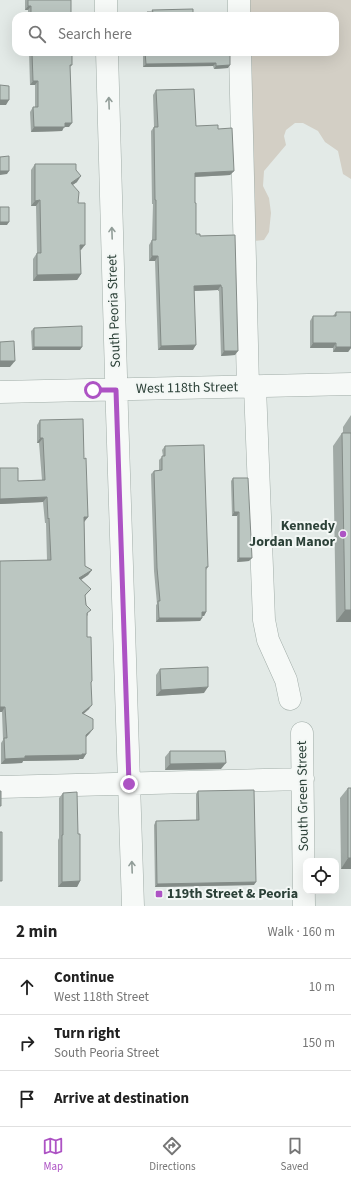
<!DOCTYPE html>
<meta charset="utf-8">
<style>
:root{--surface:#fff;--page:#f6f6f6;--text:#222;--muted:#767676;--line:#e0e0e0;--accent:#ad53c4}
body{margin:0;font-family:"Source Sans 3",sans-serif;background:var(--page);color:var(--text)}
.controls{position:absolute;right:12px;bottom:12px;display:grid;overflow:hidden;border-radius:8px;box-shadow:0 4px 16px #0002}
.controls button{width:36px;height:36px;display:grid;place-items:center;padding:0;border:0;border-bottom:1px solid var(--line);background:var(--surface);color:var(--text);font:20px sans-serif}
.stop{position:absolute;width:12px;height:12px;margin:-9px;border:3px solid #ad53c4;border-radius:50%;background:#fff}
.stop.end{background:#ad53c4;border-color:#fff;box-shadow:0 1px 4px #0008}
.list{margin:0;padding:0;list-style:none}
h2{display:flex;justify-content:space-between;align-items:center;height:52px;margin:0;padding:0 16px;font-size:17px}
h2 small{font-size:13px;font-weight:400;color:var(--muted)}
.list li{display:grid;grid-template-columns:26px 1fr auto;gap:12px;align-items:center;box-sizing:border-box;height:56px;padding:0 16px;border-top:1px solid var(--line)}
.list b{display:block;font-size:15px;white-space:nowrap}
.list p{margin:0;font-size:13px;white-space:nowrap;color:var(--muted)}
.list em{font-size:13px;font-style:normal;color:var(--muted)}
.icon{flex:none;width:22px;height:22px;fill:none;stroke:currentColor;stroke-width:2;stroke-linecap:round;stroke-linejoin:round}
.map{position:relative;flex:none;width:351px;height:906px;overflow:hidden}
.search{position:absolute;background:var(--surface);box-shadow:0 4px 16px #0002;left:12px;right:12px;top:12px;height:44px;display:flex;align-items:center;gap:10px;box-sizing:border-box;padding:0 14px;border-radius:12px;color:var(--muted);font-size:15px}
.sheet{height:220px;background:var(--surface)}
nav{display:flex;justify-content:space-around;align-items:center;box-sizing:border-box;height:56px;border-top:1px solid var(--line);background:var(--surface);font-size:11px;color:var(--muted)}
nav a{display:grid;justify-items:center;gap:2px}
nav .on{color:var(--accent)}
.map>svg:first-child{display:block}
.green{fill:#d3cfc5}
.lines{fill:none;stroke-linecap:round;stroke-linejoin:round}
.minor-casing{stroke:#a1ada8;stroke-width:23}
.minor{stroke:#f6f9f7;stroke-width:22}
.wall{fill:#a1aaa6}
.shaded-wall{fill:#838b87}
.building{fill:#bbc6c1;stroke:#838b87}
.oneway{stroke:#919d98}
.route{stroke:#ad53c4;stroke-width:5}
.poi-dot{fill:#ad53c4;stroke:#f3f7f5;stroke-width:1.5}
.labels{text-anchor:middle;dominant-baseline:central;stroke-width:4;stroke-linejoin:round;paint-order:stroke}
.street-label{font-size:14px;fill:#2c4138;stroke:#f3f7f5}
.poi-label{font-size:14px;font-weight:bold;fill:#2c4138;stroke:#f3f7f5;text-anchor:end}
</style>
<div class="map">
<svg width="351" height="906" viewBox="0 0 351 906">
<rect width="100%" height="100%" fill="#e3eae7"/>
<!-- green -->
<path class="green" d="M247,0H351V179L343,174L338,151L325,142L318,131L303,123H295L286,130L284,136L286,145L264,171L263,186L269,198L271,213L269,232L264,240L254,241L248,52H335V16H247Z"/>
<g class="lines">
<!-- minor casing -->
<g class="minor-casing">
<path id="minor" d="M106,0V16
M239,0V16
M107,52L117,412L133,906
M240,52L248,387
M255,387L264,620L268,640L286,680L290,699
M0,392L351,384
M302,733L304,906
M0,787L303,779"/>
</g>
<!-- minor -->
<use href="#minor" class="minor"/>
</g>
<!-- wall -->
<path class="wall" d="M25,0H71V16H28V10H25Z
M29,52H72V65L70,67L69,127H64L62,131L31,132L30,112L33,107H35V85H30Z
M143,52H230L228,68L214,69L213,66L143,67Z
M156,90L196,126L218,129L234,171L230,175L195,177V203L196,234L200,236L235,235V355L221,356L219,291H218V290L194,291L193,350H158L155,261H149V245L152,240L153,204H152L151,131L154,127L153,95Z
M35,164L77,182L72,185L78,203L81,250H80L81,274L77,280L33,281V259L37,253L36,206H31V170Z
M336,312H351V348L348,352H333V348H310V321L313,316H333Z
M34,328L80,350H32L31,331Z
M351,415V622H336L333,446L342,433H343V427Z
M40,420L84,459L88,517L84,522L85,566L92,570L88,575L81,580L91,589L85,596L88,615L87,616V637L92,681L91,683L89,709L83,714L93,729L89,734L86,737V754L83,759H79V760L23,761L22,763L1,764V743L3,740L2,712H0V561L47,560L46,523H45L43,502L0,504V468L18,481L42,480L39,443H37V425Z
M165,446L208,567L206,570V612L204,616H202V618L200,621L156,622V605L157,604L154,571L151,474L154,471L159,470V460L163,456L162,450Z
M233,478L249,561L237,562V516H232L231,481Z
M160,669L204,693L156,696V675Z
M170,751L221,769L165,770V757Z
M348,788L351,869H341L340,798Z
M198,791L254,885L155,887L154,825L156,821L196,820V794Z
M63,793L78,834L80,881L77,887H58V840L59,838V798Z"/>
<!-- shaded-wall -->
<path class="shaded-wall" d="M28,6H31L28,10H25Z
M216,63L213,66L143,67L146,64Z
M230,65L228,68L214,69L216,66Z
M33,81H38L35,85H30Z
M0,100H9L6,105H0Z
M65,123H72L69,127H64L62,131L31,132L34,127Z
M0,171H9L7,174L0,175Z
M234,171L230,175L192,177L195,173Z
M81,176L77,182L67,189L71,183Z
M40,200L36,206H31L35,201Z
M0,222H9L7,225H0Z
M80,245H85L81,250H76Z
M152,256H158L155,261H149Z
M81,274L77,280L33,281L37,275Z
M221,285L218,290L191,291L194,286Z
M313,343H336L333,348H310Z
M196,345L193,350H158L161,346Z
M34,347H82L80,350H32Z
M336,347H351V348L348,352H333Z
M224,351H238L235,355L221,356Z
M0,361H15L10,367H0Z
M40,438H43L39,443H37Z
M47,497L43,502L0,504V499Z
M234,512H239L237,516H232Z
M84,517H88L84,522H80Z
M239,558H252L249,561L237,562Z
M92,570L88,575L76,583L79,578Z
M345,610H351V622H336Z
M202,612H206L204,616H200Z
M159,618H202L200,621L156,622Z
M208,687L204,693L156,696L161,690Z
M92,705L89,709L79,718L82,713Z
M0,707H5L2,712H0Z
M93,729L89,734L83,740L86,735Z
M86,754L83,759H79V760L23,761L22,763L1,764L5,759L25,756Z
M226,763L221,769L165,770L170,764Z
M348,858H351V869H341Z
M80,881L77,887H58L62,882Z
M256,882L254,885L155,887L157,884Z"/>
<!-- building -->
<path class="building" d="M28,0H71V16H31V6H28Z
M193,9V16H147V12H153L152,10Z
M32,52H72V65H70L72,123H65V127H34L33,107H38V81H33Z
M145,52H230V65L216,66V63L146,64Z
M0,85L9,86V100H0Z
M194,89L196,126L218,125V129L232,128L234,171L195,173V203H196V234H200V236L235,235L238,351H224L222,287H221V285L194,286L196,345L161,346L158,256H152V240H156V200H155L154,127H158L156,90Z
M9,156V171H0V157Z
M35,164H76V170L81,176L71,183L79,192L78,203H85V245H80L81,274L37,275V253H41L40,200L35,201Z
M0,207H9V222H0Z
M336,312H351V347H336V343H313V316H336Z
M82,326V347H34V328Z
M14,341L15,361H0V342Z
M83,419L84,459L86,458L88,517H84L85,566L92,570L79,578L91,589L85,595L86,605L91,610L87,613V637H91L92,681L91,682L92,705L82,713L93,719V729L86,735V754H82V755L25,756V758L5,759L4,738H7L5,707H0V561L51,560L49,518L48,519L47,497L0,499V468H18V481L45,480L43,438H40V420Z
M342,433H351V610H345Z
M204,445L208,567H206V612H202V618H159L158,601H160L157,568L154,471L162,470V456H165V446Z
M233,478H248L252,558H239V512H234Z
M208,667V687L161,690L160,669Z
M170,751H225L226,763L170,764Z
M348,788H351V858H348Z
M254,790L256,882L157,884L156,821L199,820L198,791Z
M0,791H1V806H0Z
M77,792L78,834H80V881L62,882V835H63V793Z
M0,832H2V881H0Z"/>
<!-- one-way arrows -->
<defs><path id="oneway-shaft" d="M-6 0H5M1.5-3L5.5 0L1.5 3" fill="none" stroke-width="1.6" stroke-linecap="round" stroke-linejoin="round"/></defs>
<g class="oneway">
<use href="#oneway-shaft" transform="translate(109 103) rotate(-92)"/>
<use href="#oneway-shaft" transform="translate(112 233) rotate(-92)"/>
<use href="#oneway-shaft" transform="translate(132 867) rotate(-92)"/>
</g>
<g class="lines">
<!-- route -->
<path class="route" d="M93,390H116L129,784"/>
</g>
<!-- markers -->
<g class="poi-dot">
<circle cx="343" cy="534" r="4"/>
<rect x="155" y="890" width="8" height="8" rx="2"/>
</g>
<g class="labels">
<!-- street labels -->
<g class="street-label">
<text transform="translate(114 311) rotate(-92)">South Peoria Street</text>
<text transform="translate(187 388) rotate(-1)">West 118th Street</text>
<text transform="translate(303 796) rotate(-91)">South Green Street</text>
</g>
<!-- poi labels -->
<g class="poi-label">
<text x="335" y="526">Kennedy<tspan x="335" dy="16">Jordan Manor</tspan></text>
<text x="167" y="894" text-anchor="start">119th Street &amp; Peoria</text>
</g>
</g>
</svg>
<div class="controls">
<button><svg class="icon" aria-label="locate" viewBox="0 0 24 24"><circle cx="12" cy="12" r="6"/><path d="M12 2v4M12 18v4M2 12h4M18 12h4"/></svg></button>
</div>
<div class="stop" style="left:93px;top:390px"></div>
<div class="stop end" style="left:129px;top:784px"></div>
<div class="search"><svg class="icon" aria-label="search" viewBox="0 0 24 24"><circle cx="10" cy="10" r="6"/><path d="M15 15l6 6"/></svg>Search here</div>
</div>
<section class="sheet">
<h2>2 min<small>Walk · 160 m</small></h2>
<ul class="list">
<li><svg class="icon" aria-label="ahead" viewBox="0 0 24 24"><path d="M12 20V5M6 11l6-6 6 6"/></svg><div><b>Continue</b><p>West 118th Street</p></div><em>10 m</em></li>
<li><svg class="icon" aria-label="right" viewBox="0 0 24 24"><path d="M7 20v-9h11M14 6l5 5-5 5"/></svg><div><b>Turn right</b><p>South Peoria Street</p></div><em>150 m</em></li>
<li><svg class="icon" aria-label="arrive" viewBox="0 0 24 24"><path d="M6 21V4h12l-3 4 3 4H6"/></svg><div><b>Arrive at destination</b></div></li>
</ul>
</section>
<nav>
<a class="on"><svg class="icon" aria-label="map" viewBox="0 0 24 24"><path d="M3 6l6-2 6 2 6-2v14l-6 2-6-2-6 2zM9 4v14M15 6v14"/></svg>Map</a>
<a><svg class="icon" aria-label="directions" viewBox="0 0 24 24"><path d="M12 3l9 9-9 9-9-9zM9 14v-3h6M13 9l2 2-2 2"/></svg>Directions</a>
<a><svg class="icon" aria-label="saved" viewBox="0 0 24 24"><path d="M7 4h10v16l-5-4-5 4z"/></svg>Saved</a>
</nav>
